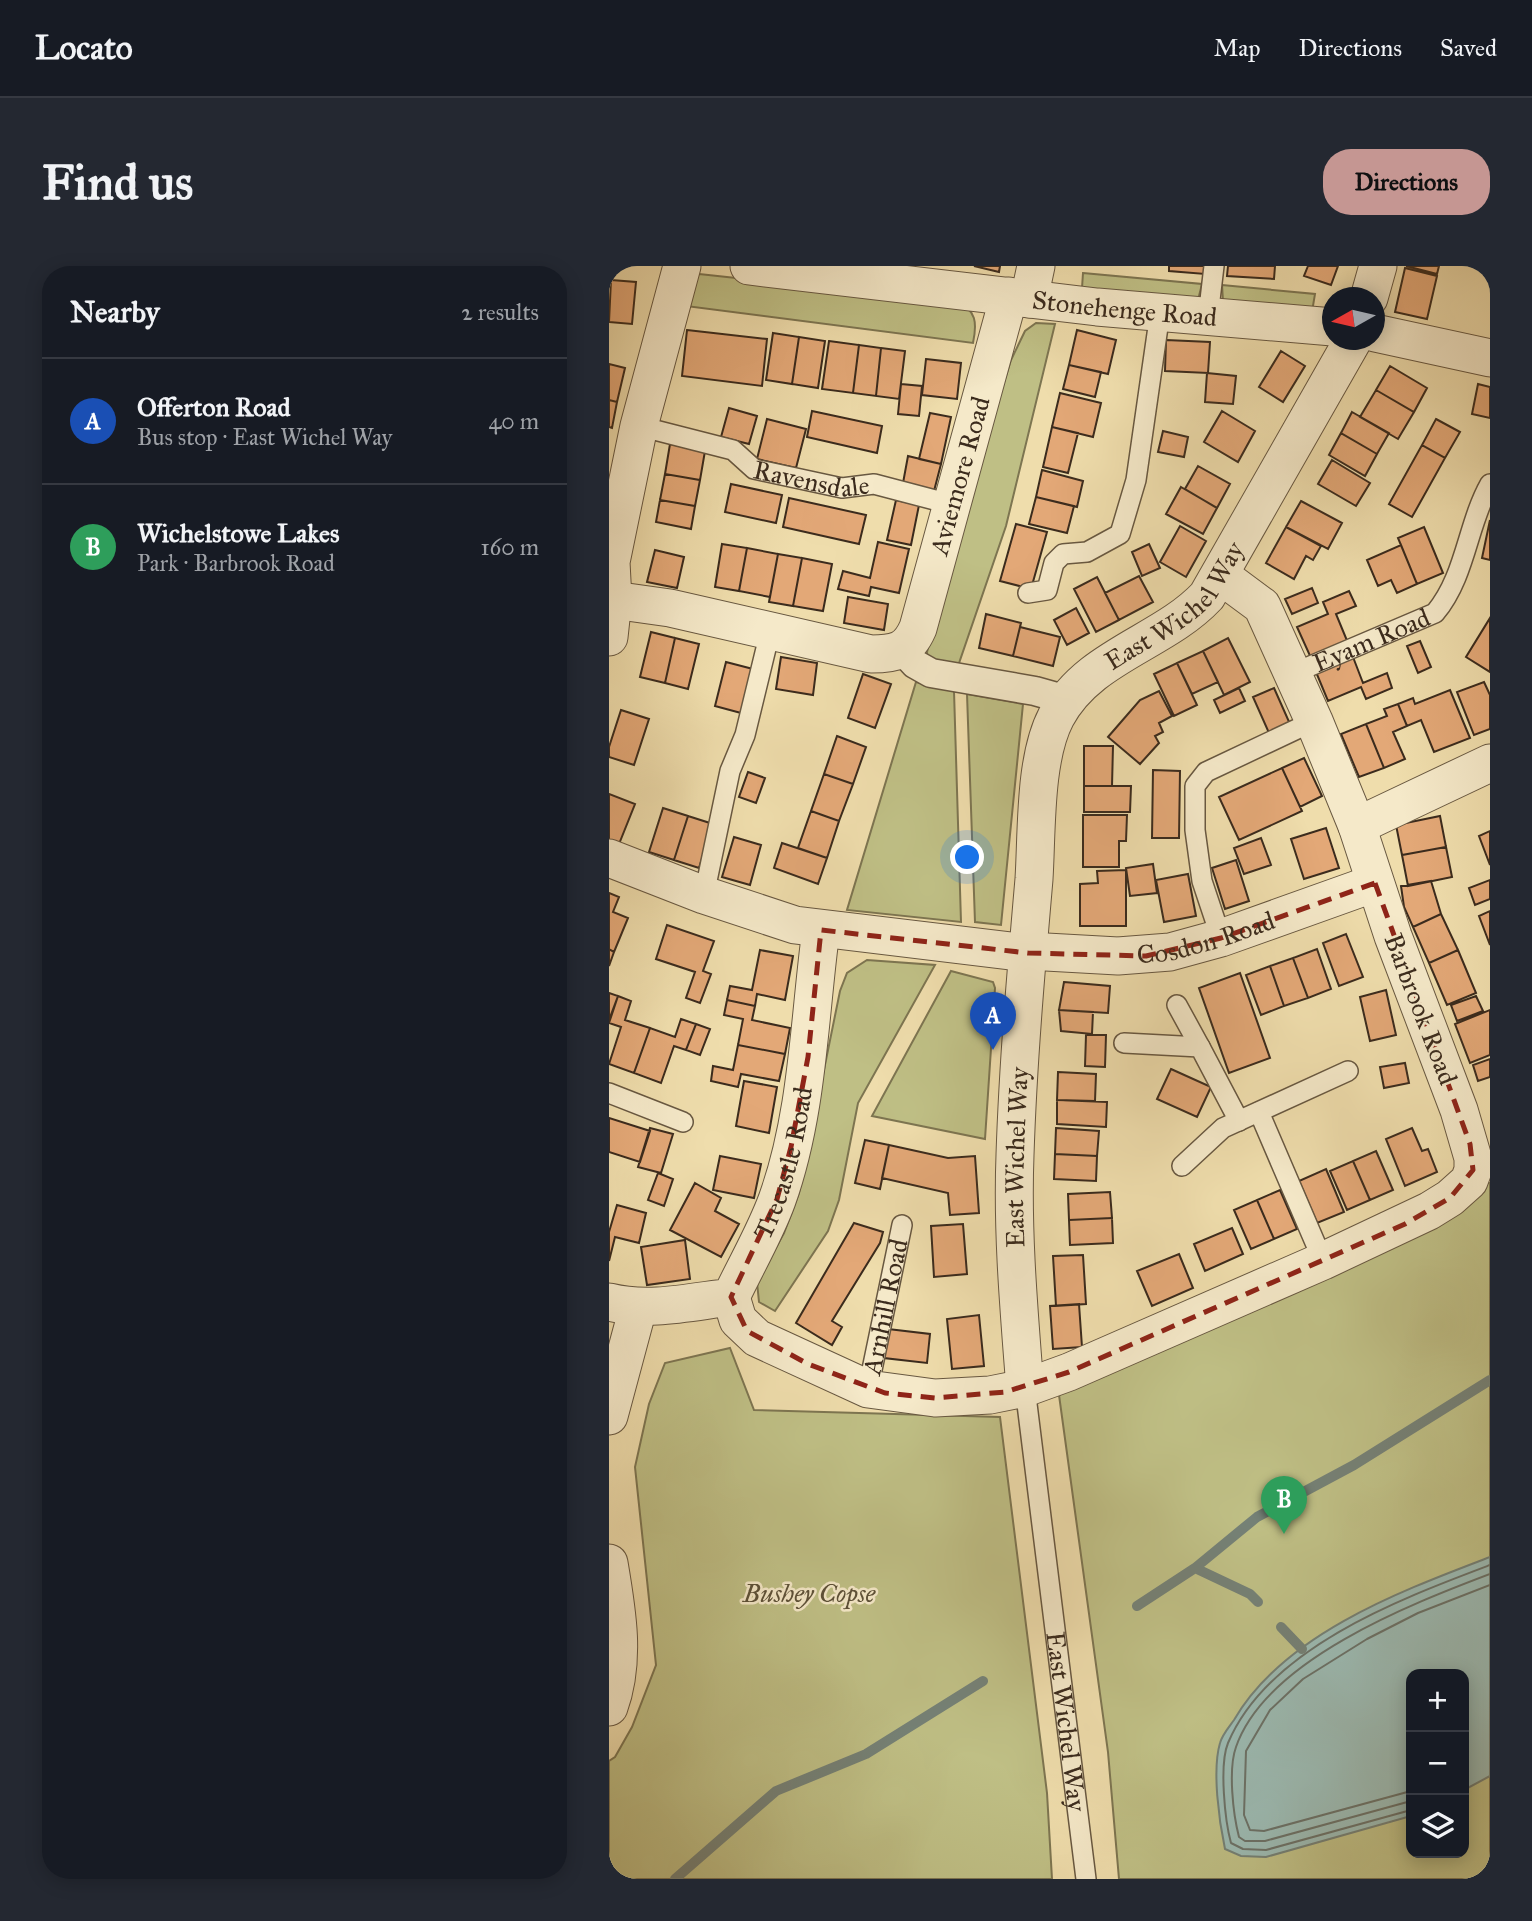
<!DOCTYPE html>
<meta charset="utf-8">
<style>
:root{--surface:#171b24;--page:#242831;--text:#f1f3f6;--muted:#9ea1a6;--line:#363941;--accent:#c59692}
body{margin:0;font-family:"IM FELL Great Primer",serif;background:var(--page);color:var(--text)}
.controls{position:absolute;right:21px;bottom:21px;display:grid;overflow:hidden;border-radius:14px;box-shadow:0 4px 18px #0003}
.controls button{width:63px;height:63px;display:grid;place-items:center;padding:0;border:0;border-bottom:2px solid var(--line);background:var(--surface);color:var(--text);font:35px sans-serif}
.compass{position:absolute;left:713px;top:21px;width:63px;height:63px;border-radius:50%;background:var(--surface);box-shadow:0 4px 18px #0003;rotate:262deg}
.you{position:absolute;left:359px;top:592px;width:24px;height:24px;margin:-18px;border:5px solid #fff;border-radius:50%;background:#1a73e8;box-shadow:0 0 0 10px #1a73e833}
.badge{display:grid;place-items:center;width:46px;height:46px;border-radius:50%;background:var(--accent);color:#fff;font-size:23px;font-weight:700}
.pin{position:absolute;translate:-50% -58px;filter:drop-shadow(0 2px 4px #0008)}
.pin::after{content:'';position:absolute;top:37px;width:24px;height:21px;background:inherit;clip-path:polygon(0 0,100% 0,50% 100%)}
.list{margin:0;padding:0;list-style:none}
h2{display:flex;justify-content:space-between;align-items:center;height:91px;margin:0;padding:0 28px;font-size:30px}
h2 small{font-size:23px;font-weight:400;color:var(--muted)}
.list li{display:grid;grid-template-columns:46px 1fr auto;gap:21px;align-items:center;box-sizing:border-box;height:126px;padding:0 28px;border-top:2px solid var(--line)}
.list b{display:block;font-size:26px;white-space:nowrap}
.list p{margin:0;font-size:23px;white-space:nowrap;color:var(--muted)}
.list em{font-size:23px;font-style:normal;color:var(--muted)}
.icon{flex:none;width:38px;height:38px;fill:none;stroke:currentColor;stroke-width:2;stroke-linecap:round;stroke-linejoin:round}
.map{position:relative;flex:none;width:881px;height:1613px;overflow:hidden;border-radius:28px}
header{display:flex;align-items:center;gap:42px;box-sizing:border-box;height:98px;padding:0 35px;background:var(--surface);border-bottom:2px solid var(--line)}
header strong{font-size:33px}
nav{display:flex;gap:38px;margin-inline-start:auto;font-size:24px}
.intro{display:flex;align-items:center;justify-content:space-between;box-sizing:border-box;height:168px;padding:0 42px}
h1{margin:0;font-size:49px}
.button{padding:18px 32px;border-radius:28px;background:var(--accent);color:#111;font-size:24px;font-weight:700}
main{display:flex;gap:42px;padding:0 42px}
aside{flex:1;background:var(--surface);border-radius:28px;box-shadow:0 4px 18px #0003}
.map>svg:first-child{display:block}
.green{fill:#bfbf85;stroke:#7d7551;stroke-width:2;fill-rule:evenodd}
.water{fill:#9cbab2;stroke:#758176;stroke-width:2}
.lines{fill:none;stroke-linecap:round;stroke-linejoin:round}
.shore{stroke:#6c7268;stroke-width:2}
.stream{stroke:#758176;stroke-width:10}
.building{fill:#e3a877;stroke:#3b2b1d;stroke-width:2}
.service-casing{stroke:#685841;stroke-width:22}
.pedestrian-casing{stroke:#685841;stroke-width:31}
.minor-casing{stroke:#685841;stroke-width:39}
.service{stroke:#f5e9c9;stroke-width:19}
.pedestrian{stroke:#f5e9c9;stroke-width:28}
.minor{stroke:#f5e9c9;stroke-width:37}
.marked{fill:none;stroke:#8f2418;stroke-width:5;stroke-dasharray:14 9;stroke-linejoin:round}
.labels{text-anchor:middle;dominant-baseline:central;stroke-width:5;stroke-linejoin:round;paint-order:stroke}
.street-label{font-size:26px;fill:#3b2b1d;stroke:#f5e9c9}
.park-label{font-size:26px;font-style:italic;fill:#5c5037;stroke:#f5e9c9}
</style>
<header>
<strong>Locato</strong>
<nav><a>Map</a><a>Directions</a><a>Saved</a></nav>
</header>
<div class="intro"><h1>Find us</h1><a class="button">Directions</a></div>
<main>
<aside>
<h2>Nearby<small>2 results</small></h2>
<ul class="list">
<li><span class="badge" style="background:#1a4fb4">A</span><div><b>Offerton Road</b><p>Bus stop · East Wichel Way</p></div><em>40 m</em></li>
<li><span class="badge" style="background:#2e9e5b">B</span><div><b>Wichelstowe Lakes</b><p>Park · Barbrook Road</p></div><em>160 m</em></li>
</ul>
</aside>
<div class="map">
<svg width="881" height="1613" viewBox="0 0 881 1613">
<rect width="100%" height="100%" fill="#efddac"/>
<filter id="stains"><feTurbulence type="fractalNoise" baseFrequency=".00286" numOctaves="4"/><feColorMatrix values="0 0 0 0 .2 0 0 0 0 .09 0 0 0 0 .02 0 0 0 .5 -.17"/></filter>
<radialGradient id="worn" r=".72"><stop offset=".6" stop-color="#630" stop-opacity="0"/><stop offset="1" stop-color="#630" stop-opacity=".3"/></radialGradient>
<!-- green -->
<path class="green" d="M474,7L593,18L589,34L473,22Z
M90,8L347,36C368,43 368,58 364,77L69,39L81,15Z
M613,19L706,28L703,46L614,35Z
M427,57L446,58L397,260L349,400L319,395L318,386L348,267L402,94L416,65Z
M307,416L345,425L352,656L238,644Z
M358,428L414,438L392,659L366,656Z
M258,694L326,699L249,837L230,934L219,965L166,1045L150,1036L148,1016L175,967L190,927L231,725L238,707Z
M342,705L384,716L386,722L376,873L263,850Z
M875,916L881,917V1613H510L499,1486L450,1129ZM802,1408H855V1587H802Z
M121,1082L145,1144L391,1151L438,1527L443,1613H0V1495L6,1491L23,1461L47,1399L26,1201L40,1138L56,1097Z"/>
<!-- water -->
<path class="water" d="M881,1291V1510L855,1524V1408H802V1550L657,1591L632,1590L616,1583C610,1555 603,1504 611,1477C613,1469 620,1461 625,1454C675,1368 792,1325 881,1291Z"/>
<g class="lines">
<!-- shore -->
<path class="shore" d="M802,1525L655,1565L641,1564L635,1549L637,1485L661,1444L694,1413L758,1373L809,1347L881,1319
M802,1535L656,1575H636L630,1571C624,1548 619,1503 627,1481C657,1394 802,1338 881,1308
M802,1544L657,1584L634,1583L622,1577C616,1555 610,1499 619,1477C659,1382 791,1333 881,1299"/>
<!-- stream -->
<path class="stream" d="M586,1302L641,1328L649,1336
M528,1340L586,1302L648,1251L745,1199L881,1114
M672,1361L693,1383
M66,1613L167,1525L257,1488L374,1415"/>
</g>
<!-- building -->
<path class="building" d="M365,0H391L390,6Z
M560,0H596V8L560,5Z
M619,0H666L665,13L618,10Z
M699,0H729L722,19L695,10Z
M797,0H830L828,8Z
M796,2L828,10L818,53L786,46Z
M2,14L27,16L23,58L0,56Z
M78,64L158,73L153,120L73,110Z
M468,64L507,74L499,108L460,99Z
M164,67L190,71L183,118L157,114Z
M190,71L216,75L209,122L183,118Z
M557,74L601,76L599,107L556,105Z
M220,75L250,79L244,127L213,123Z
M250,79L272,82L267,130L244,127Z
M272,82L296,85L290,133L267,130Z
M672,85L696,100L674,136L650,121Z
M317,93L352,97L348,133L313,129Z
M0,98L16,102L8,136L0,134Z
M460,99L492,106L486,131L454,123Z
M781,100L818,122L805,146L767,124Z
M598,107L627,110L624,138L596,136Z
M292,118L313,120L310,150L289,148Z
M869,118L881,121V152L863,148Z
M767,124L805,146L789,173L751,151Z
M451,127L492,137L484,171L443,161Z
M0,134L8,136L3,162L0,161Z
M120,142L148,150L140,178L112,171Z
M203,145L273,160L268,187L198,171Z
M613,145L646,165L629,196L595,176Z
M743,146L780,167L768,188L732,167Z
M321,147L342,151L332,198L310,193Z
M158,153L197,163L187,202L148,193Z
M827,153L851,166L836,192L813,179Z
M443,161L469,167L459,207L434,201Z
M554,165L579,171L575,191L549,186Z
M732,167L768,188L756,210L720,189Z
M61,178L96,185L91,214L56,208Z
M813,179L836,192L803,251L780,238Z
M299,190L332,198L325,225L294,217Z
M723,194L761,217L747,240L709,218Z
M589,200L621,218L608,242L576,223Z
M433,204L474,215L468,241L427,231Z
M56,208L91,214L86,240L51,234Z
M122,218L173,229L167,257L116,246Z
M572,221L608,242L594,268L557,248Z
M427,231L465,240L458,267L420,258Z
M180,232L257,249L250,278L174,261Z
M51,234L86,240L82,263L47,256Z
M287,234L310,239L302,279L278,274Z
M692,235L733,257L719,283L677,261Z
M881,254V294L873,292Z
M407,258L438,266L422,323L391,315Z
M571,260L597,275L577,311L551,296Z
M677,261L712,280L704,294L697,290L685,313L657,297Z
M815,261L834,307L808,318L789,272Z
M269,276L300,283L290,327L262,321L260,330L229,323L234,305L261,312Z
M113,278L138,282L130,325L106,321Z
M540,278L551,302L533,310L523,286Z
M792,279L808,318L788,327L782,314L769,320L758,294Z
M138,282L169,288L161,331L130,325Z
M46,284L75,291L68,322L38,316Z
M169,288L193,292L184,340L160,336Z
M193,292L223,298L214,345L184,340Z
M530,310L544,336L510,354L496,327Z
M488,311L510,354L487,366L465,323Z
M703,322L709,337L683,348L676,333Z
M740,325L747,340L727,348L739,377L702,392L688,361L719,348L714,336Z
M239,331L279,338L275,364L235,357Z
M467,342L480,367L458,379L445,354Z
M377,348L412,357L404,390L370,382Z
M881,352V406L857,391Z
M411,361L451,371L444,400L404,390Z
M42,366L66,372L56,417L31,411Z
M66,372L90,378L79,423L56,417Z
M619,372L641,416L615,429L594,385Z
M811,375L822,401L809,407L798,380Z
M594,385L609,416L583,428L568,397Z
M172,391L208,397L204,429L167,423Z
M744,391L754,417L778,407L783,422L757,433L752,421L719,435L707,406Z
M117,396L144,403L132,447L106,440Z
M568,397L588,439L565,450L545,408Z
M254,408L282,418L266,462L239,452Z
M875,416L881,429V463L865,469L848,426Z
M630,422L636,435L611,447L605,434Z
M665,422L681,458L660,467L644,431Z
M841,424L861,472L825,486L812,454L798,460L789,438L804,432L806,438Z
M550,425L563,450L550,457L554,466L546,470L550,477L531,498L499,471L531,434Z
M789,438L798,460L784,466L796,493L775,502L757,458L778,450L775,443Z
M12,444L40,453L25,499L0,491V481Z
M757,458L775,502L750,511L732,468Z
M228,470L257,481L244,518L215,508Z
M475,480H504L503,520H475Z
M695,492L713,530L691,541L673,502Z
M673,502L693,545L630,574L610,531Z
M544,504L571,505L570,572H543Z
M139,506L156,512L147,537L130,531Z
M215,508L244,518L230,555L202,545Z
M475,520H522L521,546H475Z
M0,528L26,538L10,578L0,574Z
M54,542L79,550L65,594L40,586Z
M202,545L230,555L218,592L189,582Z
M474,549H518L517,575H510V601H474Z
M79,550L104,558L90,602L65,594Z
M831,550L837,581L793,589L787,559Z
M717,562L730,602L695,613L682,573Z
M881,565V599L870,570Z
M125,571L152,579L141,619L113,611Z
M652,572L662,599L635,608L625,582Z
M173,577L218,592L209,618L165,602Z
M837,581L843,611L799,620L793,589Z
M627,594L640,635L616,643L603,602Z
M544,598L548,627L521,630L517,602Z
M517,604V660H471V618L489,617L488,605Z
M579,608L587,650L555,656L547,614Z
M881,614V633L866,639L860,622Z
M822,615L832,648L804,661L795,641L792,620Z
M0,627L10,631L4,646L19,652L5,686L0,683Z
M881,645V679L870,650Z
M832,648L849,684L820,697L804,661Z
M58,659L105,675L94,705L102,708L91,737L77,732L86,706L47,693Z
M737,668L754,711L730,720L714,677Z
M0,683L5,686L0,700Z
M708,683L722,723L699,732L684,692Z
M151,684L184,690L176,734L148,728L146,740L118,734L121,720L143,724Z
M849,684L867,727L838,739L820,697Z
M684,692L699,732L675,740L661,700Z
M661,700L675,740L652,749L637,709Z
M631,707L661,792L620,807L590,722Z
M455,716L501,720L499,747L450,744Z
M777,724L787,769L761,775L751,731Z
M0,727L9,730L0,754Z
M9,730L22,735L16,754L41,762L25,807L0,798L12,761L0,757Z
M867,730L874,745L848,755L842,739Z
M118,734L146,740L143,754L181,762L176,788L129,779L134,753L115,749Z
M450,744L484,746L483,768L452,765Z
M881,744V789L861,797L846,758Z
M72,753L87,758L77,784L65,780L52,817L25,807L41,762L66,771Z
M87,758L101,763L91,789L77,784Z
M477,769H497L496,801L476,800Z
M129,779L176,788L170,815L132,808L129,821L102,815L104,800L124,804Z
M881,793V811L869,815L864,799Z
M796,797L800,817L775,822L771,801Z
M562,803L602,821L588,851L548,833Z
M449,806L487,808L486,835L448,834Z
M135,815L168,821L160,867L127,860Z
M448,834L498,836L497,861L448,858Z
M0,852L41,865L31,896L0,886Z
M41,862L64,868L52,907L29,901Z
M447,862L490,865L488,890L446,888Z
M803,862L813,885L819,883L828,906L796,920L777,873Z
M256,874L280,879L271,923L246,917Z
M280,879L339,892L366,890L370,947L341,949L339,927L273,912Z
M767,885L784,924L761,934L744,895Z
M446,888L488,890L487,915L445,913Z
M111,890L152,898L145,932L104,924Z
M744,895L761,934L738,944L721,905Z
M717,903L735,946L708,957L690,915Z
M49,907L64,913L55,940L39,934Z
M86,917L112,932L106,945L130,958L112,991L61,964Z
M671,924L688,963L665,973L648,934Z
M501,926L503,952L460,954L459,928Z
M648,934L665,973L642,983L625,944Z
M8,939L37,947L30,977L6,971L0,995V966Z
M503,952L504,977L461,979L460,954Z
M245,957L274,966L271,977L223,1055L233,1061L223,1079L187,1057Z
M354,958L358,1008L325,1011L322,960Z
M623,962L634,988L596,1005L585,978Z
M76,974L81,1013L38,1019L32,981Z
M570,988L584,1022L543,1040L528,1005Z
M474,989L477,1038L447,1040L444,990Z
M470,1038L473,1081L444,1083L441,1040Z
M370,1049L375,1100L343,1103L338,1053Z
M279,1063L321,1068L318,1097L275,1092Z"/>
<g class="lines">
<!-- service casing -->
<g class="service-casing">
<g id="service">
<path d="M599,51L605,0"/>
<path id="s1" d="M30,160L124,184L145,203L233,222L265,218L341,238"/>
<path d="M419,327L438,324L445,297L454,288L478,286L511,268L527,214L551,47"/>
<path id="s2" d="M685,407L826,347C857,310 858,259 881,218"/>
<path d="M95,629L121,505L136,469L161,366"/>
<path d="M612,672L593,615L586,564V520L597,506L705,455"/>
<path d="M568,739L591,781"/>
<path d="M515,777L591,781L630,855"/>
<path d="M0,827L74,856"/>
<path d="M650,846L714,995"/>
<path d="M573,900L614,862L739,805"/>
<path id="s3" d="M416,1122L477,1613"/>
<path id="s4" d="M259,1123L293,959"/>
</g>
</g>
<!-- pedestrian casing -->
<g class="pedestrian-casing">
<path id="pedestrian" d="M294,385L306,398L322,407L426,425L458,434"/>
</g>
<!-- minor casing -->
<g class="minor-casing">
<g id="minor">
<path id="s5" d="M140,0L488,41L724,61"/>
<path d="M760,32L769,0"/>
<path d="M420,33L427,0"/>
<path d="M766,67L881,92"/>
<path id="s6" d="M4,334L61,342L262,388C287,388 299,385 309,362L400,30"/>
<path d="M0,371L4,334L2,296L30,160L73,0"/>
<path d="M748,560L881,497"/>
<path d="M0,592L95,629L186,659L419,687"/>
<path id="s7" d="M419,685L509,690L561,686L612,672L766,617"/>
<path d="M122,1031L129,1054L148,1072L259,1123L326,1132L381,1129L416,1122L460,1106L714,995L820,945L841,932L860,915L864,904V892L850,844L784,670L748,560L705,455L653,340L611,309"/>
<path id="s8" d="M0,1036C40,1046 81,1036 122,1031C137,999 156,967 168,934C199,848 200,753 212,664"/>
<path id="s9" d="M416,1122C410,1045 403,966 406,889C409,797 417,705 425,613C428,566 425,493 447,451C479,390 554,377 598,330L744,74"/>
<path d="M0,1150L29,1042"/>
<path d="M0,1297C8,1344 17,1395 0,1441"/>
</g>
</g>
<!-- service -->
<use href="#service" class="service"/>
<!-- pedestrian -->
<use href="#pedestrian" class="pedestrian"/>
<!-- minor -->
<use href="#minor" class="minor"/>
</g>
<!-- marked area -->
<path class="marked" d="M766,617L861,878L864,904L841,932L796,958L460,1106L396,1126L326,1132L276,1127L199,1098L138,1065L122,1031L168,933L182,881L199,791L212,664L419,687L537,690L612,672Z"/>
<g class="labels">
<!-- street labels -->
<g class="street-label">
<text stroke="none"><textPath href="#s5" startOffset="378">Stonehenge Road</textPath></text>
<text stroke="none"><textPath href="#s1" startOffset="184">Ravensdale</textPath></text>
<text stroke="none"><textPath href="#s6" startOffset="480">Aviemore Road</textPath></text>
<text stroke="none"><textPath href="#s9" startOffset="840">East Wichel Way</textPath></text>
<text stroke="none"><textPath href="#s2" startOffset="84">Eyam Road</textPath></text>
<text stroke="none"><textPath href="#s7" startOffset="180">Cosdon Road</textPath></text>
<text transform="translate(812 743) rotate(69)">Barbrook Road</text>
<text stroke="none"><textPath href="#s9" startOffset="231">East Wichel Way</textPath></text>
<text stroke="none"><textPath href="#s8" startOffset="268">Trecastle Road</textPath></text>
<text stroke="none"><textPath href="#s4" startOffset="84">Arnhill Road</textPath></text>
<text stroke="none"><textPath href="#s3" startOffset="336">East Wichel Way</textPath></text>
</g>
<!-- park labels -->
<g class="park-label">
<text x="200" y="1327">Bushey Copse</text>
</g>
</g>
<rect width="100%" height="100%" filter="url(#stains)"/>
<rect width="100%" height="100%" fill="url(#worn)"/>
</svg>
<div class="controls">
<button>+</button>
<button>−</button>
<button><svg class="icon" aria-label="layers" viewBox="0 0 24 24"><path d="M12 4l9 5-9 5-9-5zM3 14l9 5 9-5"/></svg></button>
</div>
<svg class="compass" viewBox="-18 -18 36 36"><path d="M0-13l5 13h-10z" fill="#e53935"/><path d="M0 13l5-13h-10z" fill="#9ea1a6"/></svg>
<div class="you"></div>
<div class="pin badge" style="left:384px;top:784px;background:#1a4fb4">A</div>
<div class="pin badge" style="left:675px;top:1268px;background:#2e9e5b">B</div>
</div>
</main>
